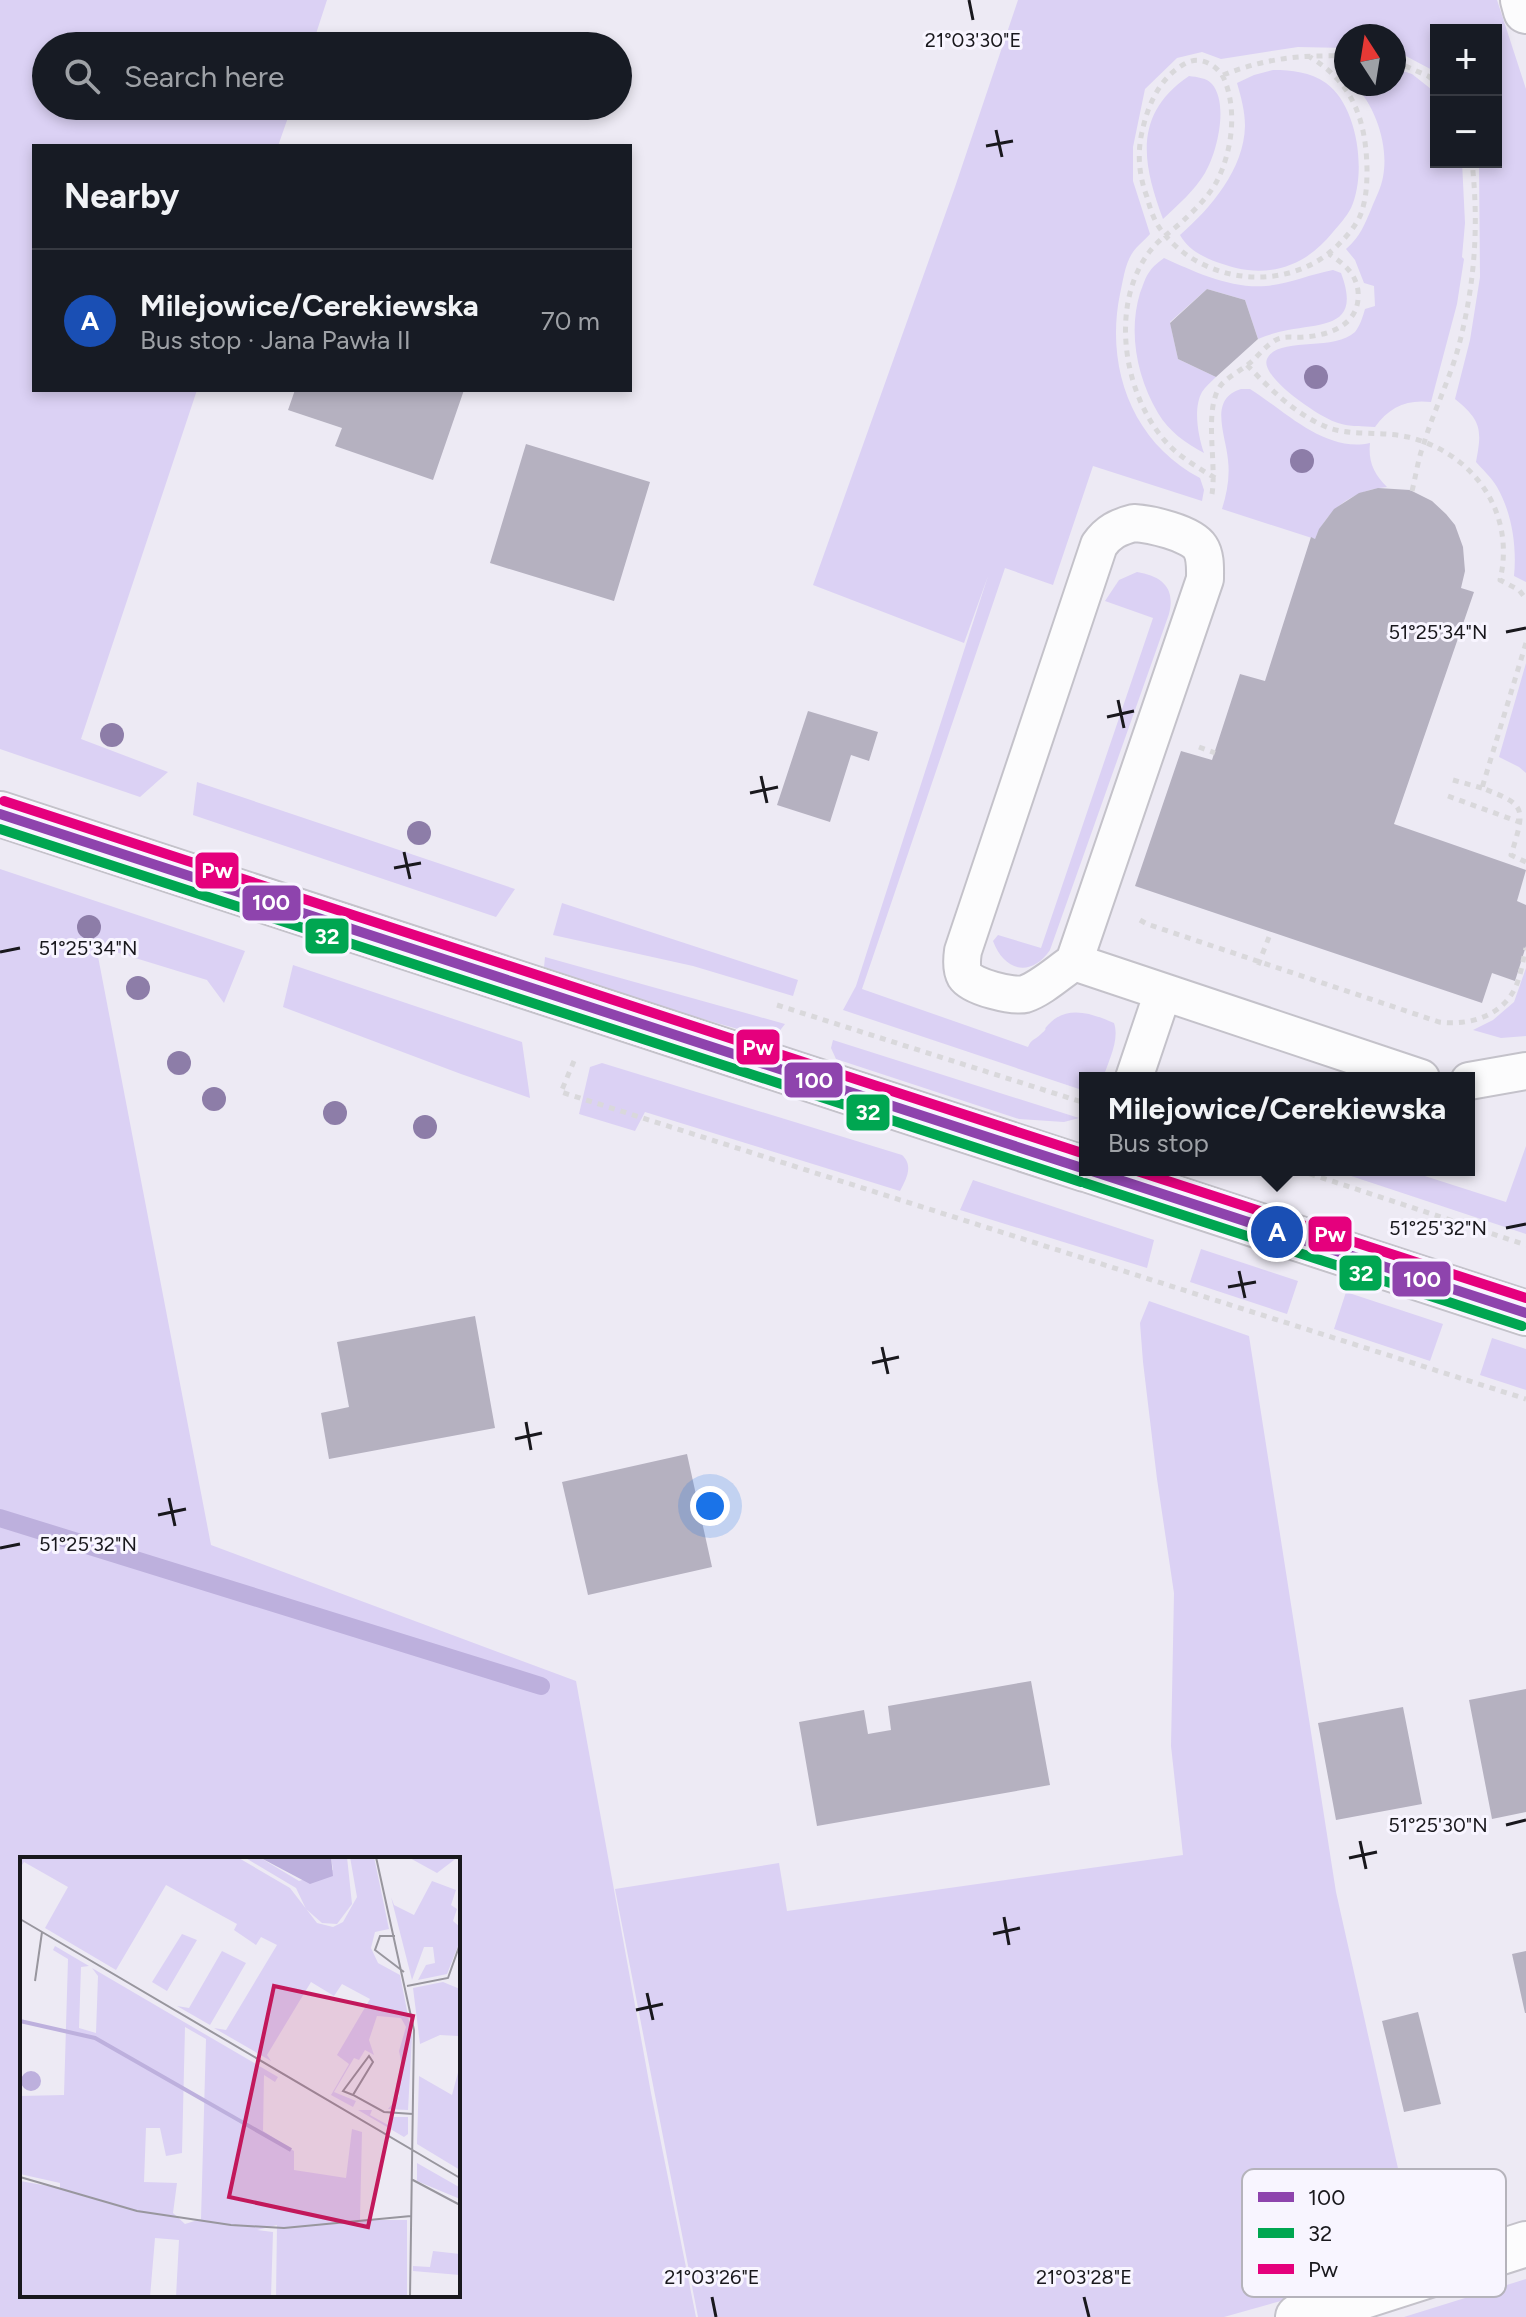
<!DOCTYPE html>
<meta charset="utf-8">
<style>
:root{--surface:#171b24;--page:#242831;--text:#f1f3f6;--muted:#9ea1a6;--line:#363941;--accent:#b1b2b6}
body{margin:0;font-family:Figtree,sans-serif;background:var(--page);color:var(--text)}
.controls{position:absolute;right:24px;top:24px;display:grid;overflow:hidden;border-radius:0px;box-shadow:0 4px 12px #0003}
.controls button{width:72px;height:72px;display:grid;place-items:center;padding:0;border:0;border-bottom:2px solid var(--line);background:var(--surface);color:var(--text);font:40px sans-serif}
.compass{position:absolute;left:1334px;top:24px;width:72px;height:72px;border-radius:50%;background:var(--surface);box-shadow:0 4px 12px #0003;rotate:348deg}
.you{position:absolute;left:710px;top:1506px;width:28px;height:28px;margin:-20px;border:6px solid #fff;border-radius:50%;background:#1a73e8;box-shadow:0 0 0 12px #1a73e833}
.badge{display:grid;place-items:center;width:52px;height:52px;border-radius:50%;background:var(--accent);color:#fff;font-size:26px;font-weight:700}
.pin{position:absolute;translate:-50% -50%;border:4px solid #fff;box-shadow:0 2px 8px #0006}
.popup{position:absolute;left:1079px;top:1072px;width:396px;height:104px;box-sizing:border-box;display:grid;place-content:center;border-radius:0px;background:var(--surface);filter:drop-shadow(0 2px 6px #0005);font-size:26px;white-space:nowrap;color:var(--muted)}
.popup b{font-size:30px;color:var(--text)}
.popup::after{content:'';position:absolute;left:50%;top:100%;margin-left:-16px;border:16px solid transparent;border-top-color:var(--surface)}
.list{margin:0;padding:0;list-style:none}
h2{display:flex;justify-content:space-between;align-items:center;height:104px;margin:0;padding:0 32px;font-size:34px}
h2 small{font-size:26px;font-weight:400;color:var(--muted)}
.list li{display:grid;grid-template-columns:52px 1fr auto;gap:24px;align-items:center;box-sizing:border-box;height:144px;padding:0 32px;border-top:2px solid var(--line)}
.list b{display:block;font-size:30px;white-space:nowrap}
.list p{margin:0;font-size:26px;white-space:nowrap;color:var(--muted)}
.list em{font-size:26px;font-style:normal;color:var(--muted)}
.icon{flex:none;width:44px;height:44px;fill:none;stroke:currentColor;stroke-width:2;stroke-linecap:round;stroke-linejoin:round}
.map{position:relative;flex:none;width:1526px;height:2317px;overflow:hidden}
.search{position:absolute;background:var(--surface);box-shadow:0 4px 12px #0003;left:32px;top:32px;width:600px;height:88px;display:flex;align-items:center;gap:20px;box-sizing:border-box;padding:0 28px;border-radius:44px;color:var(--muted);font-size:30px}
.panel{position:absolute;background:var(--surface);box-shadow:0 4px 12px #0003;left:32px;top:144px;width:600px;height:248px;border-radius:0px}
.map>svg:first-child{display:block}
.green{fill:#dbd1f4;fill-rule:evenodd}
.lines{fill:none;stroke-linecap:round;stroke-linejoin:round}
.stream{stroke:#bdb0dd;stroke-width:18}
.building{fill:#b5b1c0}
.lane-casing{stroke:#c4c2ca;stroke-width:40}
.street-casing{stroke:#c4c2ca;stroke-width:48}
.secondary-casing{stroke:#c4c2ca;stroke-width:48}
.path{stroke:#d9d8db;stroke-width:5;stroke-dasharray:6 6;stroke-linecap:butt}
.lane{stroke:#fcfcfd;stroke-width:36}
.street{stroke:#fcfcfd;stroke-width:44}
.secondary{stroke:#fcfcfd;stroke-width:44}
.bus-1-casing{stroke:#f8f5ff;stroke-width:16}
.bus-2-casing{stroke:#f8f5ff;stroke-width:16}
.bus-3-casing{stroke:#f8f5ff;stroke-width:16}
.bus-1{stroke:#8e44ad;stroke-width:10}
.bus-2{stroke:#00a651;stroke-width:10}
.bus-3{stroke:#e5007d;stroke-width:10}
.tree{fill:#8d7da8}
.ticks{fill:none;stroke:#19181d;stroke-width:3}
.inset-river{fill:none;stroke:#bdb0dd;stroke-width:4}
.inset-road{fill:none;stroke:#98969e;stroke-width:2}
.view{fill:#c2185b;fill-opacity:0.15;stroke:#c2185b;stroke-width:4}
.inset-edge{fill:none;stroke:#19181d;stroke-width:4}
.key{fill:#f8f5ff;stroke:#b5b3bb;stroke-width:2}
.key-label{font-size:22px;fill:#19181d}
.ticks-label{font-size:20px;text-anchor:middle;fill:#19181d;stroke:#f8f5ff;stroke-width:6;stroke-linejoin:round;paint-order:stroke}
.line-badge{stroke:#f8f5ff;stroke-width:3}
.badge-label{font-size:22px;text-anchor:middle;font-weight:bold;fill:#fff}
</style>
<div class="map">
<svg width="1526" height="2317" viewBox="0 0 1526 2317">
<rect width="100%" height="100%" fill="#edeaf4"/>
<!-- green -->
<path class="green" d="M0,0H327L312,46H46V106H292L278,146H34V390H197L81,739L168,772L140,797L0,749Z
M1018,0H1497L1526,89V582L1514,576C1517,547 1512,513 1497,487C1492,478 1483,470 1476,462C1482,430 1482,421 1455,399L1470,340L1480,277L1479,162H1496V30H1436V72L1402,54L1394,53V36H1346V48L1298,47L1221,59L1202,52L1177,58L1145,89L1133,147V181L1150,234C1145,240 1137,246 1133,252C1125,263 1123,281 1120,294C1105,367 1132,442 1200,478L1204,490L1202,501L1093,466L1053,585L1005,568L862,989L1028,1047C1031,1039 1035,1040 1041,1034C1050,1026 1041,1032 1049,1024C1068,1004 1093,1014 1114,1023C1120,1040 1108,1062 1103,1078H1085V1091L843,1010L856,986L988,576L964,643L813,585L955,187Z
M1394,68L1412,74L1436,93V162H1462L1465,223L1462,257L1464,259L1457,304L1431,402C1407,399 1389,407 1375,427C1363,426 1350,427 1338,423C1322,419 1259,377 1267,359C1277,336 1334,352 1355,332C1360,326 1363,316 1365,309L1375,306L1374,286L1364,283L1355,260L1346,249C1360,237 1365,224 1372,207C1376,197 1381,188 1383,177C1389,146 1376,107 1354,84H1394Z
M1273,70C1292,70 1310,72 1326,83C1358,106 1367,173 1351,208C1347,216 1339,225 1333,232C1308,263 1276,277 1236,268C1215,262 1191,255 1180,235C1211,208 1244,169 1245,126C1245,111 1241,97 1237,83L1254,75Z
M1189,76C1197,77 1207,78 1212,84C1229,104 1217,153 1205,173C1194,191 1179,204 1163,219C1142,163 1133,114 1189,76Z
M1164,258C1195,272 1231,289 1266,286C1289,284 1311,274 1333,270L1341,273C1361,326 1326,323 1288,330C1277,332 1268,335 1258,339L1245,300L1207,289L1170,322L1178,359L1216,377C1211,382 1205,387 1202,392C1193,408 1198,436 1204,453C1186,443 1169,432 1158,413C1137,377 1128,333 1140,293C1143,286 1145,277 1150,271C1153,266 1159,262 1164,258Z
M1241,389H1250C1285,411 1325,453 1370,443C1368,462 1374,474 1387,487C1354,490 1328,508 1315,539L1222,509C1227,493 1230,477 1228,460C1226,435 1208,399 1241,389Z
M1137,572C1161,576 1176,587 1169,614L1050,950C1031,978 1004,971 993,941L998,935L1041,948L1153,618L1105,601L1119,580Z
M1526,663V773L1519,767L1499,757Z
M197,782L515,889L496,917L193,815Z
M0,869L245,951L224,1003L207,980L96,946L211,1545L576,1681L651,2093L696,2317H0ZM22,1859H458V2295H22Z
M562,903L798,980L793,996L693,966L553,935Z
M545,957L785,1024L778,1033L769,1038L682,1013L544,967Z
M293,965L522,1042L530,1098L461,1074L283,1007Z
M1526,968V1036L1501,1038L1473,1030L1493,1020L1514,1002Z
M833,1040L1079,1118L1064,1122L1019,1119L836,1059L831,1048Z
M602,1063L902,1155C914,1166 906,1179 900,1191L645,1112L635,1131L579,1114L590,1067Z
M1526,1146V1234L1333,1170H1406L1506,1202Z
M973,1180L1154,1240L1147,1268L960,1210Z
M1201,1249L1298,1281L1287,1314L1190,1282Z
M1346,1292L1443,1324L1430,1361L1334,1329Z
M1149,1301L1249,1336L1336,1892L1419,2262L1224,2317H698L615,1889L779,1863L787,1911L1183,1855L1171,1746L1174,1593L1157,1479L1143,1362L1140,1323Z
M1492,1338L1526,1349V1390L1480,1375Z
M1526,2279V2317H1404Z"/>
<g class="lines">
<!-- stream -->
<path class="stream" d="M0,1518L541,1686"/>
</g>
<!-- building -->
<path class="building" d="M1207,289L1245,300L1258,339L1216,377L1178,359L1170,323Z
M295,390H464L433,480L335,446L342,428L288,410Z
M526,444L650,482L614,601L490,563Z
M1378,488L1410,490L1432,501L1446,514L1455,525L1463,547L1465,571L1461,588L1474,592L1394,824L1526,870L1517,901L1526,905V946L1515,981L1492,973L1482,1003L1135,886L1181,751L1212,760L1240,674L1265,681L1311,537L1315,539L1319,529L1334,509L1359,493Z
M808,711L878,732L869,761L851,755L830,822L777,805Z
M475,1316L495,1428L329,1459L321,1413L349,1407L337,1342Z
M687,1454L712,1567L588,1595L562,1482Z
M1031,1681L1050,1785L817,1826L799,1722L864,1710L868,1734L891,1730L888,1706Z
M1526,1689V1812L1492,1819L1469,1700Z
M1403,1707L1422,1804L1336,1820L1318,1723Z
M1526,1951V2013H1525L1512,1954Z
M1418,2012L1441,2104L1404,2112L1382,2021Z"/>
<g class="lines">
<!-- lane casing -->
<g class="lane-casing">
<path id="lane" d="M1134,523C1150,524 1191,533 1200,547C1206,556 1205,569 1205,579L1074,962C1059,972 1042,988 1025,994C1013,997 972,987 965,976C961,969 962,958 963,951L1099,545C1108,532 1118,527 1134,523Z
M1074,962L1421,1078
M1134,1078L1163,992
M1469,1081L1526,1071"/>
</g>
<!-- street casing -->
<g class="street-casing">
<path id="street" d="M1298,2317L1526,2244"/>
</g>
<!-- secondary casing -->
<g class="secondary-casing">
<path id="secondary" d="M1523,0L1526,11
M0,814L1085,1169
M1089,1170L1526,1313"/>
</g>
<!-- path -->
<path class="path" d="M1394,61L1428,76L1436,82
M1223,75C1267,58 1299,55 1346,56
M1247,365C1271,390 1296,415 1329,428C1352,436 1383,431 1408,437C1474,453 1516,513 1500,580L1519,590L1526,599
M1215,478C1199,468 1179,457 1166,442C1123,394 1109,304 1150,251C1160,238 1175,229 1186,218C1197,208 1210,194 1217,181C1232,151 1237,112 1225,81C1219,66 1201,55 1186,63C1160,77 1148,104 1142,132C1137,154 1139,176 1147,197C1150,208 1154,221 1161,230C1202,285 1289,294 1338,245C1346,237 1355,227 1360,216C1366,201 1367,186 1367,169C1366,120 1353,83 1310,57
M1412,491C1416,475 1418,459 1424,443C1434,410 1450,379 1459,345C1475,283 1479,225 1472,162
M1212,494C1217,462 1203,409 1221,385C1228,377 1238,372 1246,366C1256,359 1263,348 1274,341C1283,335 1293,338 1304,337C1331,335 1361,324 1358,291C1356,273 1343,263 1329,254
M1526,643L1482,788C1526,805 1526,807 1511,855L1526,862
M1199,747L1215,753
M1453,780L1482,788
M1448,796L1522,823
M1140,920L1147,924L1439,1022C1469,1026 1503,1016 1516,986C1521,974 1523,960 1526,948
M1258,965L1271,932
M777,1005L1085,1103
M574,1061L561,1092L1526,1399
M1298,1170L1526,1245"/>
<!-- lane -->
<use href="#lane" class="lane"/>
<!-- street -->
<use href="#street" class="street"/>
<!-- secondary -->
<use href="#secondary" class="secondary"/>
<!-- bus-1 casing -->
<g class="bus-1-casing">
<path id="bus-1" d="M0,814L1085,1169
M1089,1170L1526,1313"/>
</g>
<!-- bus-2 casing -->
<g class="bus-2-casing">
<path id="bus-2" d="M0,829L1081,1182
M1085,1183L1522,1326"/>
</g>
<!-- bus-3 casing -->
<g class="bus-3-casing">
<path id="bus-3" d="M4,801L1085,1154
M1134,1170L1526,1298"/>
</g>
<!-- bus-1 -->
<use href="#bus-1" class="bus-1"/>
<!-- bus-2 -->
<use href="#bus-2" class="bus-2"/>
<!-- bus-3 -->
<use href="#bus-3" class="bus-3"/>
</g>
<!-- trees -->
<g class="tree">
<circle cx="1316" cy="377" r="12"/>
<circle cx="1302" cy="461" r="12"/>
<circle cx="112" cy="735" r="12"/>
<circle cx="419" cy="833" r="12"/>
<circle cx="89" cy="927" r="12"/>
<circle cx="138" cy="988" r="12"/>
<circle cx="179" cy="1063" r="12"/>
<circle cx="214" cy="1099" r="12"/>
<circle cx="335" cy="1113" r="12"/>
<circle cx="425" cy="1127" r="12"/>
</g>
<!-- ticks -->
<path class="ticks" d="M969,0L973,20M996,130L1002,157M986,146L1013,141M1506,632L1526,628M1118,700L1124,728M1107,717L1134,711M761,776L767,803M750,793L778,787M404,852L410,879M394,868L421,863M0,952L20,948M1506,1228L1526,1224M1239,1271L1245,1298M1228,1287L1256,1282M882,1347L888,1374M872,1363L899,1357M526,1422L531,1450M515,1439L542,1433M169,1498L175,1526M158,1515L186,1509M0,1548L20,1544M1506,1825L1526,1820M1360,1841L1366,1869M1349,1858L1377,1852M1004,1917L1009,1945M993,1934L1020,1928M647,1993L653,2020M636,2010L663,2004M712,2297L716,2317M1084,2297L1089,2317"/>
<!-- overview -->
<g transform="translate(20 1857)">
<rect width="440" height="440" fill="#edeaf4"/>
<path d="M0,0H217L270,31L297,66L313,70L323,65L337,40L330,0H354L369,72L355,75L351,91L358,106L380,118L392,179L388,253L368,252L379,239L376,227L383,214L379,194L386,170L381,161L357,159L349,183L354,198L345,193L339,203L334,201L314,235L336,244L333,250L311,238L329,207L317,198L350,142L322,127L314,139L291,125L247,198L251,204L194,171L206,173L257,88L241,80L236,88L214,73L217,67L146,28L96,113L25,71L48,30L4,5L0,11ZM224,0H239L279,24L313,13L311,0H327L332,47L317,67L302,66L286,52L276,31ZM388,0H438L417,16ZM412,24L436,33L431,48L437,52L433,64L440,70V84L427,117L398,123L406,108L415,106L413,90H404L392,123L371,40L374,48L394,58ZM162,77L177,83L147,134L132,125ZM35,89L69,109L61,110L59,171L76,176L78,119L72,111L258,220L255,225L244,218L243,274L274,294V313L326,321L332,272L342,275L340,363H387V440H256L257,368L237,373L253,375L251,440H156L159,383L135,381L130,440H0V324L40,331V326L0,317V239L44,238L48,102L33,93ZM165,170L186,182L181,362L165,367L153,356L157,326L124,325L126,271H140L146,299L162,296ZM202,94L226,106L190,168L157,149L169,151ZM423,125L440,132V196L438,179L420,178L400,187L393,131ZM440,208V313L397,287L399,219L432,238ZM338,253H352L350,258L368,268L374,260H388V277L384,280ZM397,306L439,330L440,342L397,324ZM413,394L440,397V418L393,414V409L410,410Z" fill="#dbd1f4" fill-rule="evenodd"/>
<path d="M239,0H311L313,19L290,27ZM1 224a10 10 0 1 1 20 0a10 10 0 1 1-20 0Z" fill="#bdb0dd"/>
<path class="inset-river" d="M0,164L75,181L271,293"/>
<path class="inset-road" d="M356,0L394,173L390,440M0,62L440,321M375,79H360L355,93L384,115M15,124L22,75M387,129L428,121L440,87M333,238L323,234L349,199L353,205L333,238L364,255L393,257M0,320L117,354L211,368L264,371L391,359M391,322L440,348"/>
<path class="view" d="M254,129L393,159L348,370L209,340Z"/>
<rect width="440" height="440" class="inset-edge"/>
</g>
<!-- legend -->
<rect x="1242" y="2169" width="264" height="128" rx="12" class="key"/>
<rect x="1258" y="2192" width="36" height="10" fill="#8e44ad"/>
<rect x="1258" y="2228" width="36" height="10" fill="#00a651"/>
<rect x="1258" y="2264" width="36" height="10" fill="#e5007d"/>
<g class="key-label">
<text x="1308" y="2205">100</text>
<text x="1308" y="2241">32</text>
<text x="1308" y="2277">Pw</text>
</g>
<g class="ticks-label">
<text x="973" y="47">21°03'30"E</text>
<text x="1438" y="639">51°25'34"N</text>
<text x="88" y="955">51°25'34"N</text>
<text x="1438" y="1235">51°25'32"N</text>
<text x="88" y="1551">51°25'32"N</text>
<text x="1438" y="1832">51°25'30"N</text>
<text x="712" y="2284">21°03'26"E</text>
<text x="1084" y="2284">21°03'28"E</text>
</g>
<g class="line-badge">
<rect x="194" y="851" width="46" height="39" rx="8" fill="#e5007d"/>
<rect x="241" y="884" width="61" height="38" rx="8" fill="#8e44ad"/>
<rect x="304" y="917" width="46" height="38" rx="8" fill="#00a651"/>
<rect x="735" y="1028" width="46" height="38" rx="8" fill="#e5007d"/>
<rect x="783" y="1061" width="61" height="38" rx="8" fill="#8e44ad"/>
<rect x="845" y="1093" width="46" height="39" rx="8" fill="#00a651"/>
<rect x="1307" y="1215" width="46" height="38" rx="8" fill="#e5007d"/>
<rect x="1338" y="1254" width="45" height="38" rx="8" fill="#00a651"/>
<rect x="1391" y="1260" width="61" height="38" rx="8" fill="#8e44ad"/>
</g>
<g class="badge-label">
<text x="217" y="878">Pw</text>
<text x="271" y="910">100</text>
<text x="327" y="944">32</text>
<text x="758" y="1055">Pw</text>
<text x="814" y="1088">100</text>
<text x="868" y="1120">32</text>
<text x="1330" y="1242">Pw</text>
<text x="1361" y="1281">32</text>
<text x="1422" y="1287">100</text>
</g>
</svg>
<div class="controls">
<button>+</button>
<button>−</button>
</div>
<svg class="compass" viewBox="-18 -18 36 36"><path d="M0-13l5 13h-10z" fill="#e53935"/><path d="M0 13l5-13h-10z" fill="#9ea1a6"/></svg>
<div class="you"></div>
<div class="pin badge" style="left:1277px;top:1232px;background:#1a4fb4">A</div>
<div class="popup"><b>Milejowice/Cerekiewska</b>Bus stop</div>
<div class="search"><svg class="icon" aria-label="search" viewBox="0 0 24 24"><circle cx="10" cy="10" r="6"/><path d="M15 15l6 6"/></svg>Search here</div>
<section class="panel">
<h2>Nearby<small></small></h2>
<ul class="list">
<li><span class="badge" style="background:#1a4fb4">A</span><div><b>Milejowice/Cerekiewska</b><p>Bus stop · Jana Pawła II</p></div><em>70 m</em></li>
</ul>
</section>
</div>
